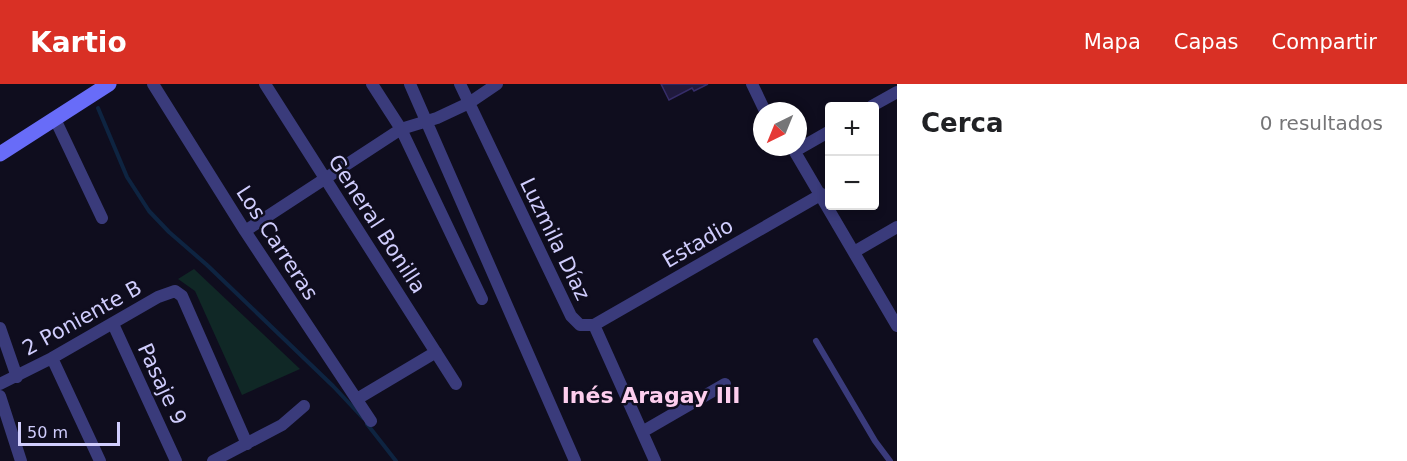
<!DOCTYPE html>
<html lang="es">
<meta charset="utf-8">
<style>
:root{--surface:#fff;--page:#f6f6f6;--text:#202124;--muted:#757577;--line:#e0e0e0;--accent:#d93025}
body{margin:0;font-family:"DejaVu Sans",sans-serif;background:var(--page);color:var(--text)}
.controls{position:absolute;right:18px;top:18px;display:grid;overflow:hidden;border-radius:6px;box-shadow:0 3px 9px #0003}
.controls button{width:54px;height:54px;display:grid;place-items:center;padding:0;border:0;border-bottom:2px solid var(--line);background:var(--surface);color:var(--text);font:30px sans-serif}
.compass{position:absolute;left:753px;top:18px;width:54px;height:54px;border-radius:50%;background:var(--surface);box-shadow:0 3px 9px #0003;rotate:223deg}
.scale{position:absolute;left:18px;bottom:15px;width:102px;box-sizing:border-box;padding-left:6px;border:3px solid #d0cdfd;border-top:0;font-size:16px;line-height:21px;white-space:nowrap;color:#d0cdfd;-webkit-text-stroke:4px #0f0d1e;paint-order:stroke}
.list{margin:0;padding:0;list-style:none}
h2{display:flex;justify-content:space-between;align-items:center;height:78px;margin:0;padding:0 24px;font-size:26px}
h2 small{font-size:20px;font-weight:400;color:var(--muted)}
.map{position:relative;flex:none;width:897px;height:377px;overflow:hidden}
header{display:flex;align-items:center;gap:36px;box-sizing:border-box;height:84px;padding:0 30px;background:var(--accent);color:#fff}
header strong{font-size:28px}
nav{display:flex;gap:33px;margin-inline-start:auto;font-size:21px}
main{display:flex}
aside{flex:1;background:var(--surface)}
.map>svg:first-child{display:block}
.green{fill:#102826}
.lines{fill:none;stroke-linecap:round;stroke-linejoin:round}
.stream{stroke:#0e2441;stroke-width:4}
.building{fill:#201a3e;stroke:#362d69;stroke-width:1.5}
.lane{stroke:#3a3b7b;stroke-width:6}
.street{stroke:#3a3b7b;stroke-width:12}
.secondary{stroke:#686cf8;stroke-width:15}
.labels{text-anchor:middle;dominant-baseline:central;stroke-width:5;stroke-linejoin:round;paint-order:stroke}
.street-label{font-size:21px;fill:#d0cdfd;stroke:#0f0d1e}
.neighbourhood-label{font-size:22px;font-weight:bold;fill:#fdceee;stroke:#0f0d1e}
</style>
<header>
<strong>Kartio</strong>
<nav><a>Mapa</a><a>Capas</a><a>Compartir</a></nav>
</header>
<main>
<div class="map">
<svg width="897" height="377" viewBox="0 0 897 377">
<rect width="100%" height="100%" fill="#0f0d1e"/>
<!-- green -->
<path class="green" d="M194,185L300,285L242,311L195,207L178,195Z"/>
<g class="lines">
<!-- stream -->
<path class="stream" d="M98,24L127,93L149,127L169,148L207,181L333,302L363,334
M367,340L396,377"/>
</g>
<!-- building -->
<path class="building" d="M661,0H708L694,7L692,4L669,16Z"/>
<g class="lines">
<!-- lane -->
<path class="lane" d="M816,257L875,357L890,377"/>
<!-- street -->
<path class="street" d="M153,0L245,147L371,337
M265,0L456,300
M372,0L401,45L482,215
M410,0L575,377
M460,0L571,232L580,241H594L822,110
M752,0L765,27
M872,22L897,8
M55,35L102,134
M792,63L897,242
M795,67L830,47
M245,147L401,45L437,34L469,19L497,0
M854,168L897,143
M113,240L176,377
M594,241L655,377
M0,244L17,293
M52,274L100,377
M0,300L52,274L158,213L175,207L182,212L247,360
M0,312L21,377
M357,315L436,268
M642,348L725,300
M213,377L282,341L304,322"/>
<!-- secondary -->
<path class="secondary" d="M0,70L109,0"/>
</g>
<g class="labels">
<!-- street labels -->
<g class="street-label">
<text transform="translate(377 140) rotate(57)">General Bonilla</text>
<text transform="translate(555 155) rotate(64)">Luzmila Díaz</text>
<text transform="translate(277 159) rotate(57)">Los Carreras</text>
<text transform="translate(698 159) rotate(-30)">Estadio</text>
<text transform="translate(82 234) rotate(-29)">2 Poniente B</text>
<text transform="translate(162 300) rotate(65)">Pasaje 9</text>
</g>
<!-- neighbourhood labels -->
<g class="neighbourhood-label">
<text x="651" y="311">Inés Aragay III</text>
</g>
</g>
</svg>
<div class="controls">
<button>+</button>
<button>−</button>
</div>
<svg class="compass" viewBox="-18 -18 36 36"><path d="M0-13l5 13h-10z" fill="#e53935"/><path d="M0 13l5-13h-10z" fill="#757577"/></svg>
<div class="scale">50 m</div>
</div>
<aside>
<h2>Cerca<small>0 resultados</small></h2>
<ul class="list">
</ul>
</aside>
</main>
